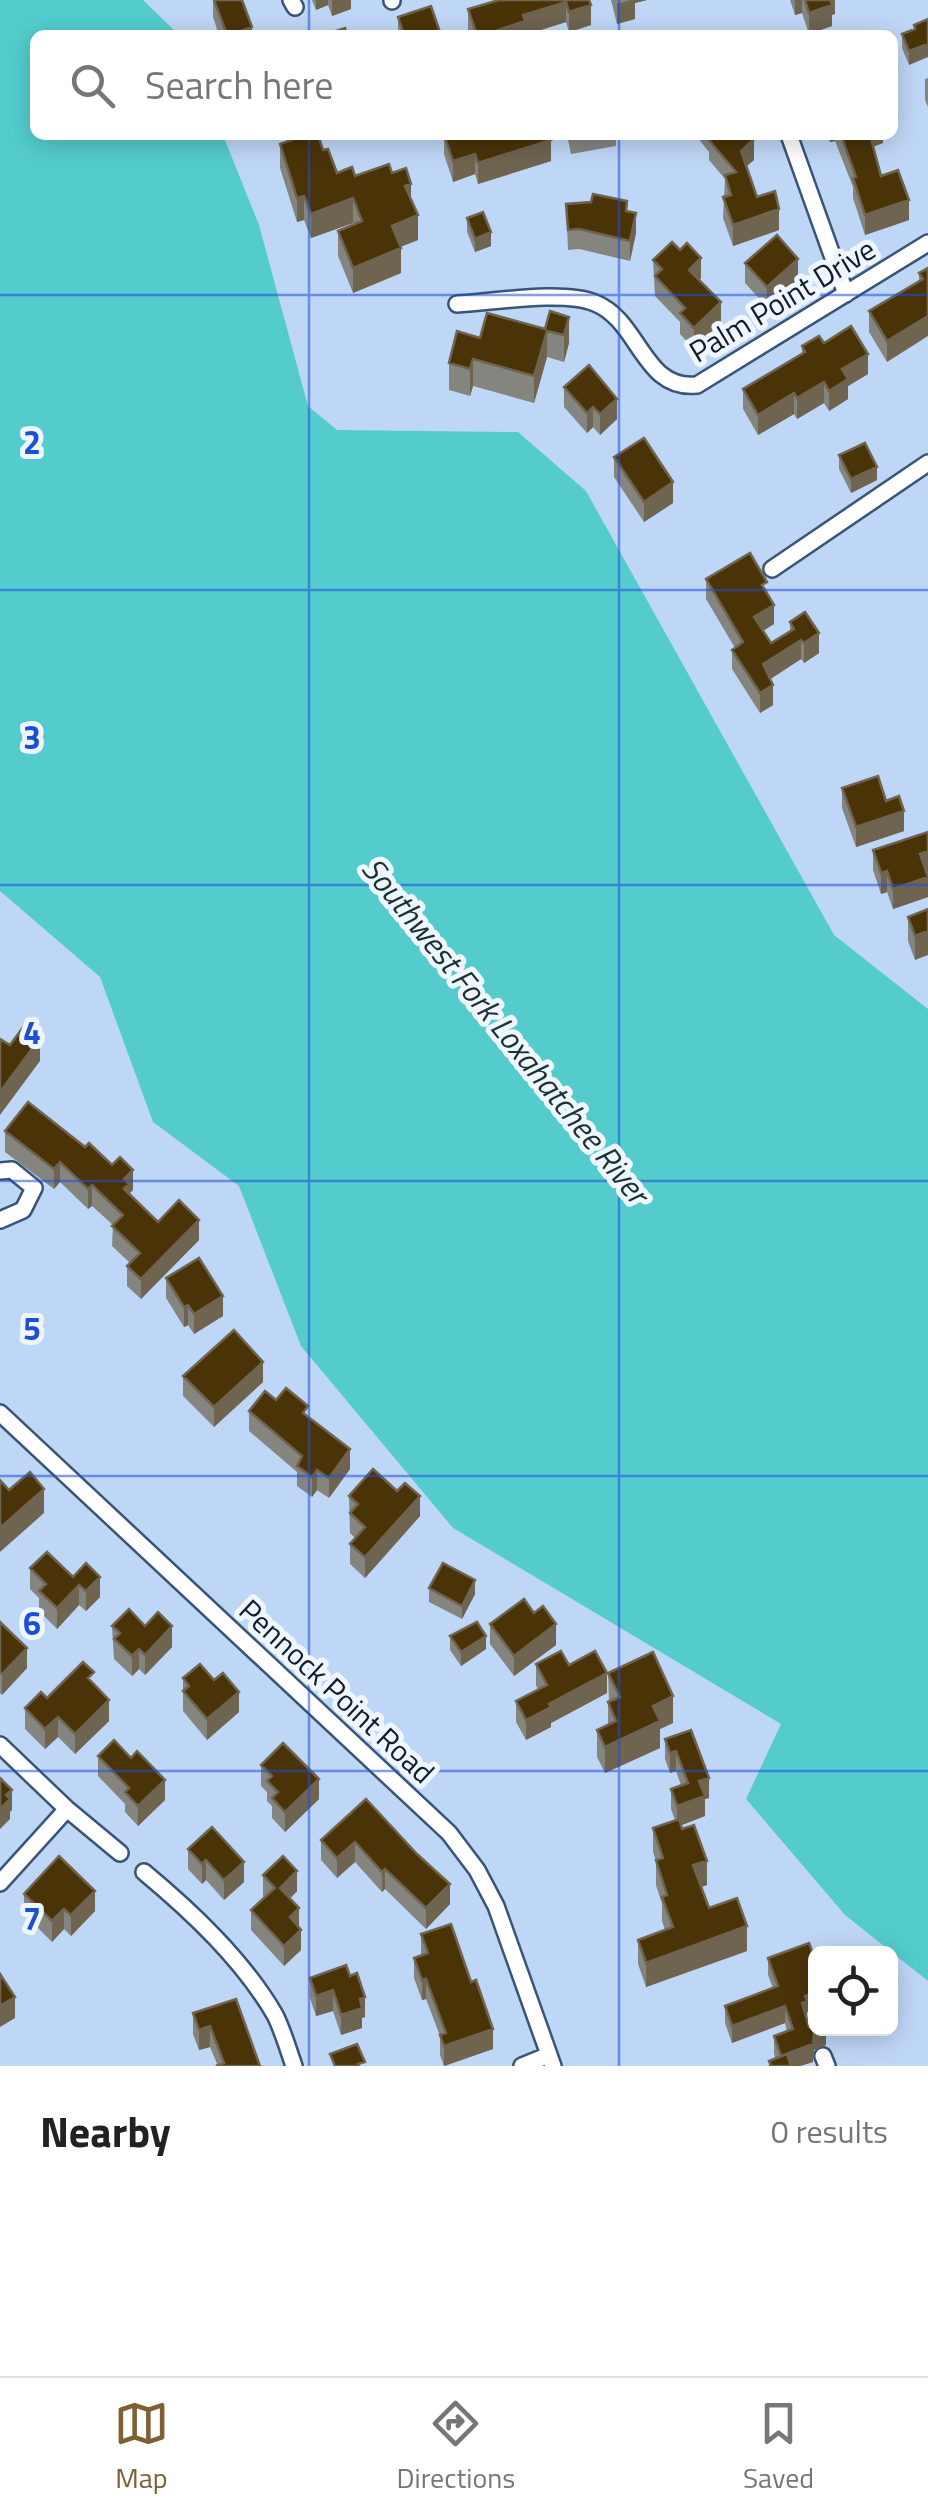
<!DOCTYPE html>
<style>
:root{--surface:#fff;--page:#f6f6f6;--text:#222;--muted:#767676;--line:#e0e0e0;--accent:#7d6034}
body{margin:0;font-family:"Titillium Web",sans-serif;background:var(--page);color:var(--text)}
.controls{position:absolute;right:30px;bottom:30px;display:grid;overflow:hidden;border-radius:15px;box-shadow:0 5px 25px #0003}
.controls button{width:90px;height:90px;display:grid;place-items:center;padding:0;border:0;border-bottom:2px solid var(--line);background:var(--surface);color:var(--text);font:50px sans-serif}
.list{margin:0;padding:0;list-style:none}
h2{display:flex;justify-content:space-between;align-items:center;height:130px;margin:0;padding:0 40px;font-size:42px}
h2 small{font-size:32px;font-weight:400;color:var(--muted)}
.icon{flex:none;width:55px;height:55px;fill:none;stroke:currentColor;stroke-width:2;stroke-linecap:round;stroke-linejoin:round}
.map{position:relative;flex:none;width:928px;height:2066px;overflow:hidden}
.search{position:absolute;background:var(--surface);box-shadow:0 5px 25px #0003;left:30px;right:30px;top:30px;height:110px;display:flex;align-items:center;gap:25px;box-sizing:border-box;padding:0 35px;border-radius:15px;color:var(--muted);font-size:38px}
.sheet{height:310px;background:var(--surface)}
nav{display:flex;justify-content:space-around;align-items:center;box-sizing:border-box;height:140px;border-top:2px solid var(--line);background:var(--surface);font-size:28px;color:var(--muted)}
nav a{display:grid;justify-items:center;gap:5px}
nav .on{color:var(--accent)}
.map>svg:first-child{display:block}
.water{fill:#54cccd}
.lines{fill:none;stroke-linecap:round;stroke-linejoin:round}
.minor-casing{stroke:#3a5476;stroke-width:20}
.minor{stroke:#fff;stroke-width:15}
.wall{fill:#858580}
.shaded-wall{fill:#6e6450}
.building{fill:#4b3308;stroke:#6e6450;stroke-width:2.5}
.grid{fill:none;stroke:#1d4ed8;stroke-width:2.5;stroke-opacity:0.55}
.labels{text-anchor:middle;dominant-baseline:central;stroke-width:10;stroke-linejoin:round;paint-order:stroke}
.street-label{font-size:30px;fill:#111c2b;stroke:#f0f6fe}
.water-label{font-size:32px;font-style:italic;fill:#1b3030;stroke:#f0f6fe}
.grid-label{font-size:32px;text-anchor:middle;font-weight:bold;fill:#1d4ed8;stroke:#f0f6fe;stroke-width:10;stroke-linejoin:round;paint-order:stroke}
</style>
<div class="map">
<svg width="928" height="2066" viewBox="0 0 928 2066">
<rect width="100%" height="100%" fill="#bfd7f7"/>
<!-- water -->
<path class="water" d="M0,0H143L179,35H35V135H223L259,225L308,406L337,430L518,432L586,491L834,935L928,1009V1981L845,1915L746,1799L781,1724L453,1528L301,1346L239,1186L153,1122L100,977L0,891Z"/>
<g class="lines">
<!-- minor casing -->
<g class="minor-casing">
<path id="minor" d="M291,0L295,7
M392,0V1
M789,135L846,294
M457,304C493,302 563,290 595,303C640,321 643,391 697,385L928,243
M772,569L928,463
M0,1171L12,1170L34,1188L23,1210L0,1220
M0,1413L449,1833L477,1870L496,1906L553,2066
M0,1745L67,1809L120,1853
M144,1872C192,1912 243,1960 275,2015C283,2031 288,2049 294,2066
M0,1883L67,1809
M823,2056L827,2066
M522,2066L549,2055"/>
</g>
<!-- minor -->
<use href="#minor" class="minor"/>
</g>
<!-- wall -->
<path class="wall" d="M213,0H242L252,35H219L213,17Z
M312,0H351V9L332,16L328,5L316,10Z
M589,0L591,25L569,32L566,22L525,35H470L468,30V9Z
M611,0H647L635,3V19L617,24Z
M790,0H835V14L832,15V26L809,34L802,13L795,15Z
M398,17L441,35H398Z
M928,19L909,65L902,48V34L914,29V25Z
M928,67V107L925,100V79L928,78Z
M444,135L551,161L478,184L475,174L453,182L444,154Z
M567,135H616V146L571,154Z
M637,135H690V136L637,140Z
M697,135H751L754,160L746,166L757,197L779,230L733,246L723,218L725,179L709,160V152L697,137Z
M827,135H883V143L873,147L881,176L909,220L865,235L853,198V187L835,141L830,142Z
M280,144L323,150L337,173L355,176L392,173L411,200L418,240L400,247L401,273L353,293L338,256V231L354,224L353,223L311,238L304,220L297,222L280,168Z
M566,204L627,211L636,233L630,261L579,249L568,250Z
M467,218L491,246L475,252L467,232Z
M653,260L701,278L699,280L721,323L694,349L680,334V322L655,296Z
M745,263L798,280L767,307L745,283Z
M928,268L887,362L869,332V311L919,281V273Z
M550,311L569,343L564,362L547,357L534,403L473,386L470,396L449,390V363L480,338L545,329Z
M824,343L868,374L848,386V399L829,411L824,403L797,419L794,414L758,435L743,409V389L802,353V346Z
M564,387L617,419L600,435L593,427L587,433L564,407Z
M839,455L877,480L851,493L839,469Z
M614,457L673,503L644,522L614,477Z
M706,579L767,593L774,624L763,631L771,643L790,631V622L819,653L804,663L801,659L770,679L773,705L760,713L732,669V650L735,648L706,599Z
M842,788L886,801L904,831L856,847L842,808Z
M873,850L928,872H926L928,897L893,909L887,892L881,894L873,870Z
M928,909L915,960L908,941V917Z
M5,1131L133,1190L129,1193L158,1222L199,1240L141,1299L127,1286V1266L130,1263L112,1246L113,1225L92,1206L88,1209L60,1182L54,1189L5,1152Z
M166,1278L223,1316L194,1334L188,1325L184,1327L166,1298Z
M183,1376L263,1382L214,1427L183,1396Z
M276,1400L308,1417L350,1469L329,1498L317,1490L312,1497L297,1486V1472L249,1431V1411Z
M349,1496L420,1516L365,1578L350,1564V1544L355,1538L350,1533Z
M30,1568L73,1577L100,1597L86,1611L79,1605L57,1629L39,1611V1598L30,1589Z
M429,1588L475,1594L462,1619L429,1602Z
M534,1613L556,1645L514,1676L490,1644V1624Z
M0,1622L27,1668L2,1695L0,1693Z
M112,1626H145L172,1647L145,1675L139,1669L132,1676L114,1659Z
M450,1636L486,1649L461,1666L450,1650Z
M536,1664L569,1665L607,1693L551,1723V1727L526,1740L516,1722V1701L538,1690L536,1685Z
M608,1673L673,1723L660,1729V1748L605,1773L597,1757V1730L608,1725V1702H609Z
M183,1678L239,1712L207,1740L183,1711Z
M94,1684L109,1721L75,1754L58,1737L45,1749L25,1729V1708L47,1698Z
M691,1730L709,1798L705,1799V1816L681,1825L707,1885L701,1887L709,1908L747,1951L646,1987L638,1964V1940L665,1930L662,1921V1904L656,1885V1861L653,1852V1828L675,1820L671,1809V1789L681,1785L676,1771L670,1773L665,1759V1739Z
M98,1756L165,1800L138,1826L125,1812V1804L98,1776Z
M261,1765L319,1799L285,1832L272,1818V1806L267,1801V1792L261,1786Z
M366,1799L450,1904L426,1929L385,1889L382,1892L355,1862L337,1878L321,1860V1840Z
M188,1849L244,1882L224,1900L206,1880L202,1884L188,1869Z
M263,1875L297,1891L290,1899L299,1927L301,1950L284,1966L251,1930V1910L264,1898L263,1896Z
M24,1894L95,1911L71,1936L64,1929L52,1942L24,1914Z
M421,1934L493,2049L444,2066L440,2055V2036L426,1999L422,2000L414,1978V1958L421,1956Z
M768,1958L816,1962V2009L807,2012V2019L809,2027L826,2045L814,2050L813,2062L800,2066H769V2061L775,2058L774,2053V2036L787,2031L785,2023L732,2043L725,2023V2006L773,1988L768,1975Z
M346,1965L365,2017L362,2018V2028L341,2035L333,2011L316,2016L310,1998V1978Z
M193,2013L260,2066H218L210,2047L199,2050L193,2034Z"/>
<!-- shaded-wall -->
<path class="shaded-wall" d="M316,0H328V5L316,10Z
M332,0H351V9L332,16Z
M631,0H647L635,3V19L617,24V4Z
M795,0H802V13L795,15Z
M829,0H835V14L832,15V26L809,34V13Z
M566,2V22L525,35H484L523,15Z
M591,5V25L569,32V12Z
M252,27V35H231Z
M928,44V57L909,65V51Z
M830,135H835V141L830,142Z
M868,135H883V143L868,148Z
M754,139V160L741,171V151Z
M551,140V161L478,184V163Z
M475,154V174L453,182V161Z
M411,184V208L405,186Z
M304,196V220L297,222V198Z
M353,198V223L311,238V214Z
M909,200V220L865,235V215Z
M779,209V230L733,246V225Z
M636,213V233L630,261V241Z
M418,215V240L392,250V226Z
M491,232V246L475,252V239Z
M401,248V273L353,293V268Z
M701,258V278L689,290V270Z
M798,259V280L767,307V287Z
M721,302V323L694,349V328Z
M928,316V336L887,362V341Z
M569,317V343L564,362V335Z
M547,331V357L534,403V376Z
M868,354V374L848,386V399L829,411V391L842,369Z
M473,359V386L470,396V369Z
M824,382V403L797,419V398Z
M794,393V414L758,435V415Z
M617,399V419L600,435V414Z
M593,407V427L587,433V413Z
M877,467V480L851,493V479Z
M673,482V503L644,522V502Z
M774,605V624L754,636V617Z
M819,633V653L804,663V643Z
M801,640V659L763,684V664Z
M773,685V705L760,713V693Z
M904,811V831L856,847V827Z
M928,851V872L920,874V854Z
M887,871V892L881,894V873Z
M928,877V897L893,909V889Z
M928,931V955L915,960V936Z
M40,1038V1061L0,1115V1092Z
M60,1162V1182L54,1189V1169Z
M133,1170V1190L129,1194L124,1209V1179Z
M92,1185V1206L88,1209V1189Z
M199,1220V1240L141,1299V1279Z
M223,1296V1316L194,1334V1314Z
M188,1305V1325L184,1327V1307Z
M263,1362V1382L214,1427V1407Z
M350,1449V1469L329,1498V1478Z
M317,1470V1490L312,1497V1477Z
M44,1489V1513L0,1552V1528Z
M420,1496V1516L365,1578V1557Z
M100,1577V1597L86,1611V1591Z
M475,1580V1594L462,1619V1606Z
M79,1585V1605L57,1629V1608Z
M556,1624V1645L514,1676V1656Z
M172,1626V1647L145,1675V1655Z
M486,1636V1649L461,1666V1652Z
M27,1648V1668L2,1695V1674Z
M139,1649V1669L132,1676V1656Z
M607,1673V1693L551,1723V1727L526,1740V1720L549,1704Z
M239,1692V1712L207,1740V1719Z
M673,1696V1723L660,1729V1748L605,1773V1747L653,1706Z
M109,1700V1721L75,1754V1734Z
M58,1717V1737L45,1749V1729Z
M676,1751V1771L670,1773V1753Z
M709,1778V1798L705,1799V1816L677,1827V1806L699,1781Z
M319,1779V1799L285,1832V1812Z
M165,1780V1800L138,1826V1806Z
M12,1790V1810L10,1812V1819L0,1829V1809L6,1795Z
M355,1842V1862L337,1878V1858Z
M206,1860V1880L202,1884V1864Z
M707,1861V1885L693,1890V1865Z
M244,1862V1882L224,1900V1880Z
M385,1869V1889L382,1892V1872Z
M297,1871V1891L280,1908V1888Z
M450,1884V1904L426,1929V1908Z
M95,1891V1911L71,1936V1915Z
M299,1908V1929L290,1917Z
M64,1909V1929L52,1942V1921Z
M747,1926V1951L646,1987V1963Z
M301,1930V1950L284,1966V1946Z
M426,1979V1999L422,2000V1980Z
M333,1990V2011L316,2016V1996Z
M816,1992V2009L807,2012V2018L802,2003L805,1996Z
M15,1997V2018L0,2027V2006Z
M365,1997V2017L362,2018V2028L341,2035V2015L360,1999Z
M785,2006V2023L732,2043V2026Z
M210,2026V2047L199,2050V2030Z
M826,2028V2045L814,2050L813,2062L800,2066H781V2056L814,2033Z
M493,2029V2049L444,2066V2046Z"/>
<!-- building -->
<path class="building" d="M214,0H242L252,27L231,35H227Z
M499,0H589L591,5L569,12L566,2L523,15L525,21L484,35H477L468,9Z
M805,0H830L832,5L809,13Z
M431,6L441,35H404L398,17Z
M928,19V44L909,51L902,34L915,29L914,25Z
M345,28L347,35H324Z
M305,135H318L323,150L328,149L337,173L352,167L355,176L389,164L392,173L406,168L411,184L405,186L418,215L392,226L401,248L353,268L338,231L362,221L353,198L311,214L304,196L297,198L280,144Z
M444,135H549L551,140L478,163L475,154L453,161Z
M712,135H751L754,139L741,151L757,197L775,191L779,209L733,225L723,197L731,195L725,175L736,172L709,140L713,137Z
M841,135H870L881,176L898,170L909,200L865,215L853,178L856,177Z
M593,194L627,201L626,211L636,213L630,241L579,229L568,230L566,204L591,202Z
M483,212L491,232L475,239L467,218Z
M777,235L798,259L767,287L745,263Z
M672,242L680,250L687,243L701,258L689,270L721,302L694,328L680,313L685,308L655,276L662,269L653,260Z
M928,268V316L887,341L869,311L923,279L919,273Z
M550,311L569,317L564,335L547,331L534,376L473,359L470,369L449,363L457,331L480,338L487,313L545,329Z
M851,326L868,354L842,369L848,379L829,391L824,382L797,398L794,393L758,415L743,389L805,352L802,346L819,336L824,343Z
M589,365L617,399L600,414L593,407L587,413L564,387Z
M644,438L673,482L644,502L614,457Z
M865,443L877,467L851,479L839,455Z
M750,553L767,582L762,585L774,605L754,617L771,643L794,629L790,622L805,612L819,633L804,643L801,640L763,664L773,685L760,693L732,650L743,642L706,579Z
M878,776L886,801L899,796L904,811L856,827L842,788Z
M928,832V851L920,854L928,877L893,889L887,871L881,873L873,850Z
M928,909V931L915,936L908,917Z
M24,1026L40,1038L0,1092V1039L10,1045Z
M28,1102L85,1147L89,1143L112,1165L120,1157L133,1170L124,1179L129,1184L124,1189L158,1222L179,1200L199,1220L141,1279L127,1266L140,1253L112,1226L123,1215L92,1185L88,1189L60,1162L54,1169L5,1131Z
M199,1258L223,1296L194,1314L188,1305L184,1307L166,1278Z
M234,1330L263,1362L214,1407L183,1376Z
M286,1388L308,1406L303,1413L350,1449L329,1478L317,1470L312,1477L297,1466L302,1456L249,1411L265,1391L276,1400Z
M373,1469L397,1491L405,1483L420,1496L365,1557L350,1544L365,1527L350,1513L358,1504L349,1496Z
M30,1472L44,1489L0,1528V1480L9,1490Z
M47,1552L73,1577L86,1563L100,1577L86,1591L79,1585L57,1608L39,1591L46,1584L30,1568Z
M443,1563L475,1580L462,1606L429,1588Z
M524,1599L534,1613L543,1606L556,1624L514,1656L490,1624Z
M129,1609L145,1626L158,1612L172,1626L145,1655L139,1649L132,1656L114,1639L120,1633L112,1626Z
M0,1622L27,1648L2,1674L0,1672Z
M477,1622L486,1636L461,1652L450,1636Z
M561,1651L569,1665L595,1651L607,1673L549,1704L551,1707L526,1720L516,1701L547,1685L536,1664Z
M653,1652L673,1696L653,1706L660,1721L605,1747L597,1730L616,1721L608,1702L620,1697L608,1673Z
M83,1662L94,1672L88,1678L109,1700L75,1734L58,1717L45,1729L25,1708L41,1692L47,1698Z
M200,1664L214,1680L223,1673L239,1692L207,1719L183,1691L189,1686L183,1678Z
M691,1730L709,1778L699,1781L705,1796L677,1806L671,1789L688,1783L676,1751L670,1753L665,1739Z
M114,1740L131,1758L137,1751L165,1780L138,1806L125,1792L129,1788L98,1756Z
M283,1743L319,1779L285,1812L272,1798L278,1792L267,1781L272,1776L261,1765Z
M0,1778L12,1790L6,1795L10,1799L0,1809Z
M366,1799L417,1854L450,1884L426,1908L385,1869L382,1872L355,1842L337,1858L321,1840Z
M679,1819L682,1829L694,1825L707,1861L693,1865L709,1908L737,1898L747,1926L646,1963L638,1940L673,1927L662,1897L667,1895L656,1860L663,1858L653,1828Z
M212,1827L244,1862L224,1880L206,1860L202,1864L188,1849Z
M59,1856L95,1891L71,1915L64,1909L52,1921L24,1894Z
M283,1856L297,1871L280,1888L299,1908L290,1917L301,1930L284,1946L251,1910L275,1888L263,1875Z
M451,1924L471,1982L476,1980L493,2029L444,2046L440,2035L446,2033L426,1979L422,1980L414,1958L428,1953L421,1934Z
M809,1943L816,1962V1992L805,1996L807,2001L802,2003L809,2027L816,2025V2028H825L814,2033L813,2044L781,2056L774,2036L793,2029L785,2006L732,2026L725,2006L778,1986L768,1958Z
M346,1965L350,1976L357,1973L365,1997L360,1999L362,2008L341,2015L333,1990L316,1996L310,1978Z
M0,1974L15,1997L0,2006Z
M236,1999L260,2066H216L224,2063L210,2026L199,2030L193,2013Z
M357,2044L365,2062L358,2064L359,2066H335L330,2054Z
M787,2054L791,2066H771L769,2061Z"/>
<!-- grid -->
<path class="grid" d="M309,0V35M619,0V35M309,135V2066M619,135V2066M0,295H928M0,590H928M0,885H928M0,1181H928M0,1476H928M0,1771H928"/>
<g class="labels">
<!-- street labels -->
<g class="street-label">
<text transform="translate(782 300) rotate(-31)">Palm Point Drive</text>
<text transform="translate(337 1691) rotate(43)">Pennock Point Road</text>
</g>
<!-- water labels -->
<g class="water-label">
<text transform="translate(506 1030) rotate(51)">Southwest Fork Loxahatchee River</text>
</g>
</g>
<g class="grid-label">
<text x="32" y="454">2</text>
<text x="32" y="749">3</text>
<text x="32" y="1044">4</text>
<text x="32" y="1340">5</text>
<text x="32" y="1635">6</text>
<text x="32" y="1930">7</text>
</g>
</svg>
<div class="controls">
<button><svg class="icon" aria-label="locate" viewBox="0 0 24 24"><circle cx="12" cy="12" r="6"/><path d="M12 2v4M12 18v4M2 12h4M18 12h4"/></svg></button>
</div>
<div class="search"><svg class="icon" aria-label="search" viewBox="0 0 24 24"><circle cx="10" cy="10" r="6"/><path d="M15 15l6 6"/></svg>Search here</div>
</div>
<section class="sheet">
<h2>Nearby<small>0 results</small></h2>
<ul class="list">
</ul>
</section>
<nav>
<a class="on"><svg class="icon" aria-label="map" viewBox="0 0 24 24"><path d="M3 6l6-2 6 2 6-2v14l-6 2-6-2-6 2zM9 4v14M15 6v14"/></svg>Map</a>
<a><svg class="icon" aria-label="directions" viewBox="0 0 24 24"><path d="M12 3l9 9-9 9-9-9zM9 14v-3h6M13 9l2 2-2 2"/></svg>Directions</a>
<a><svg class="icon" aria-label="saved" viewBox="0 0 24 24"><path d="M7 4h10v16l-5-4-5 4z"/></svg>Saved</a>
</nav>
